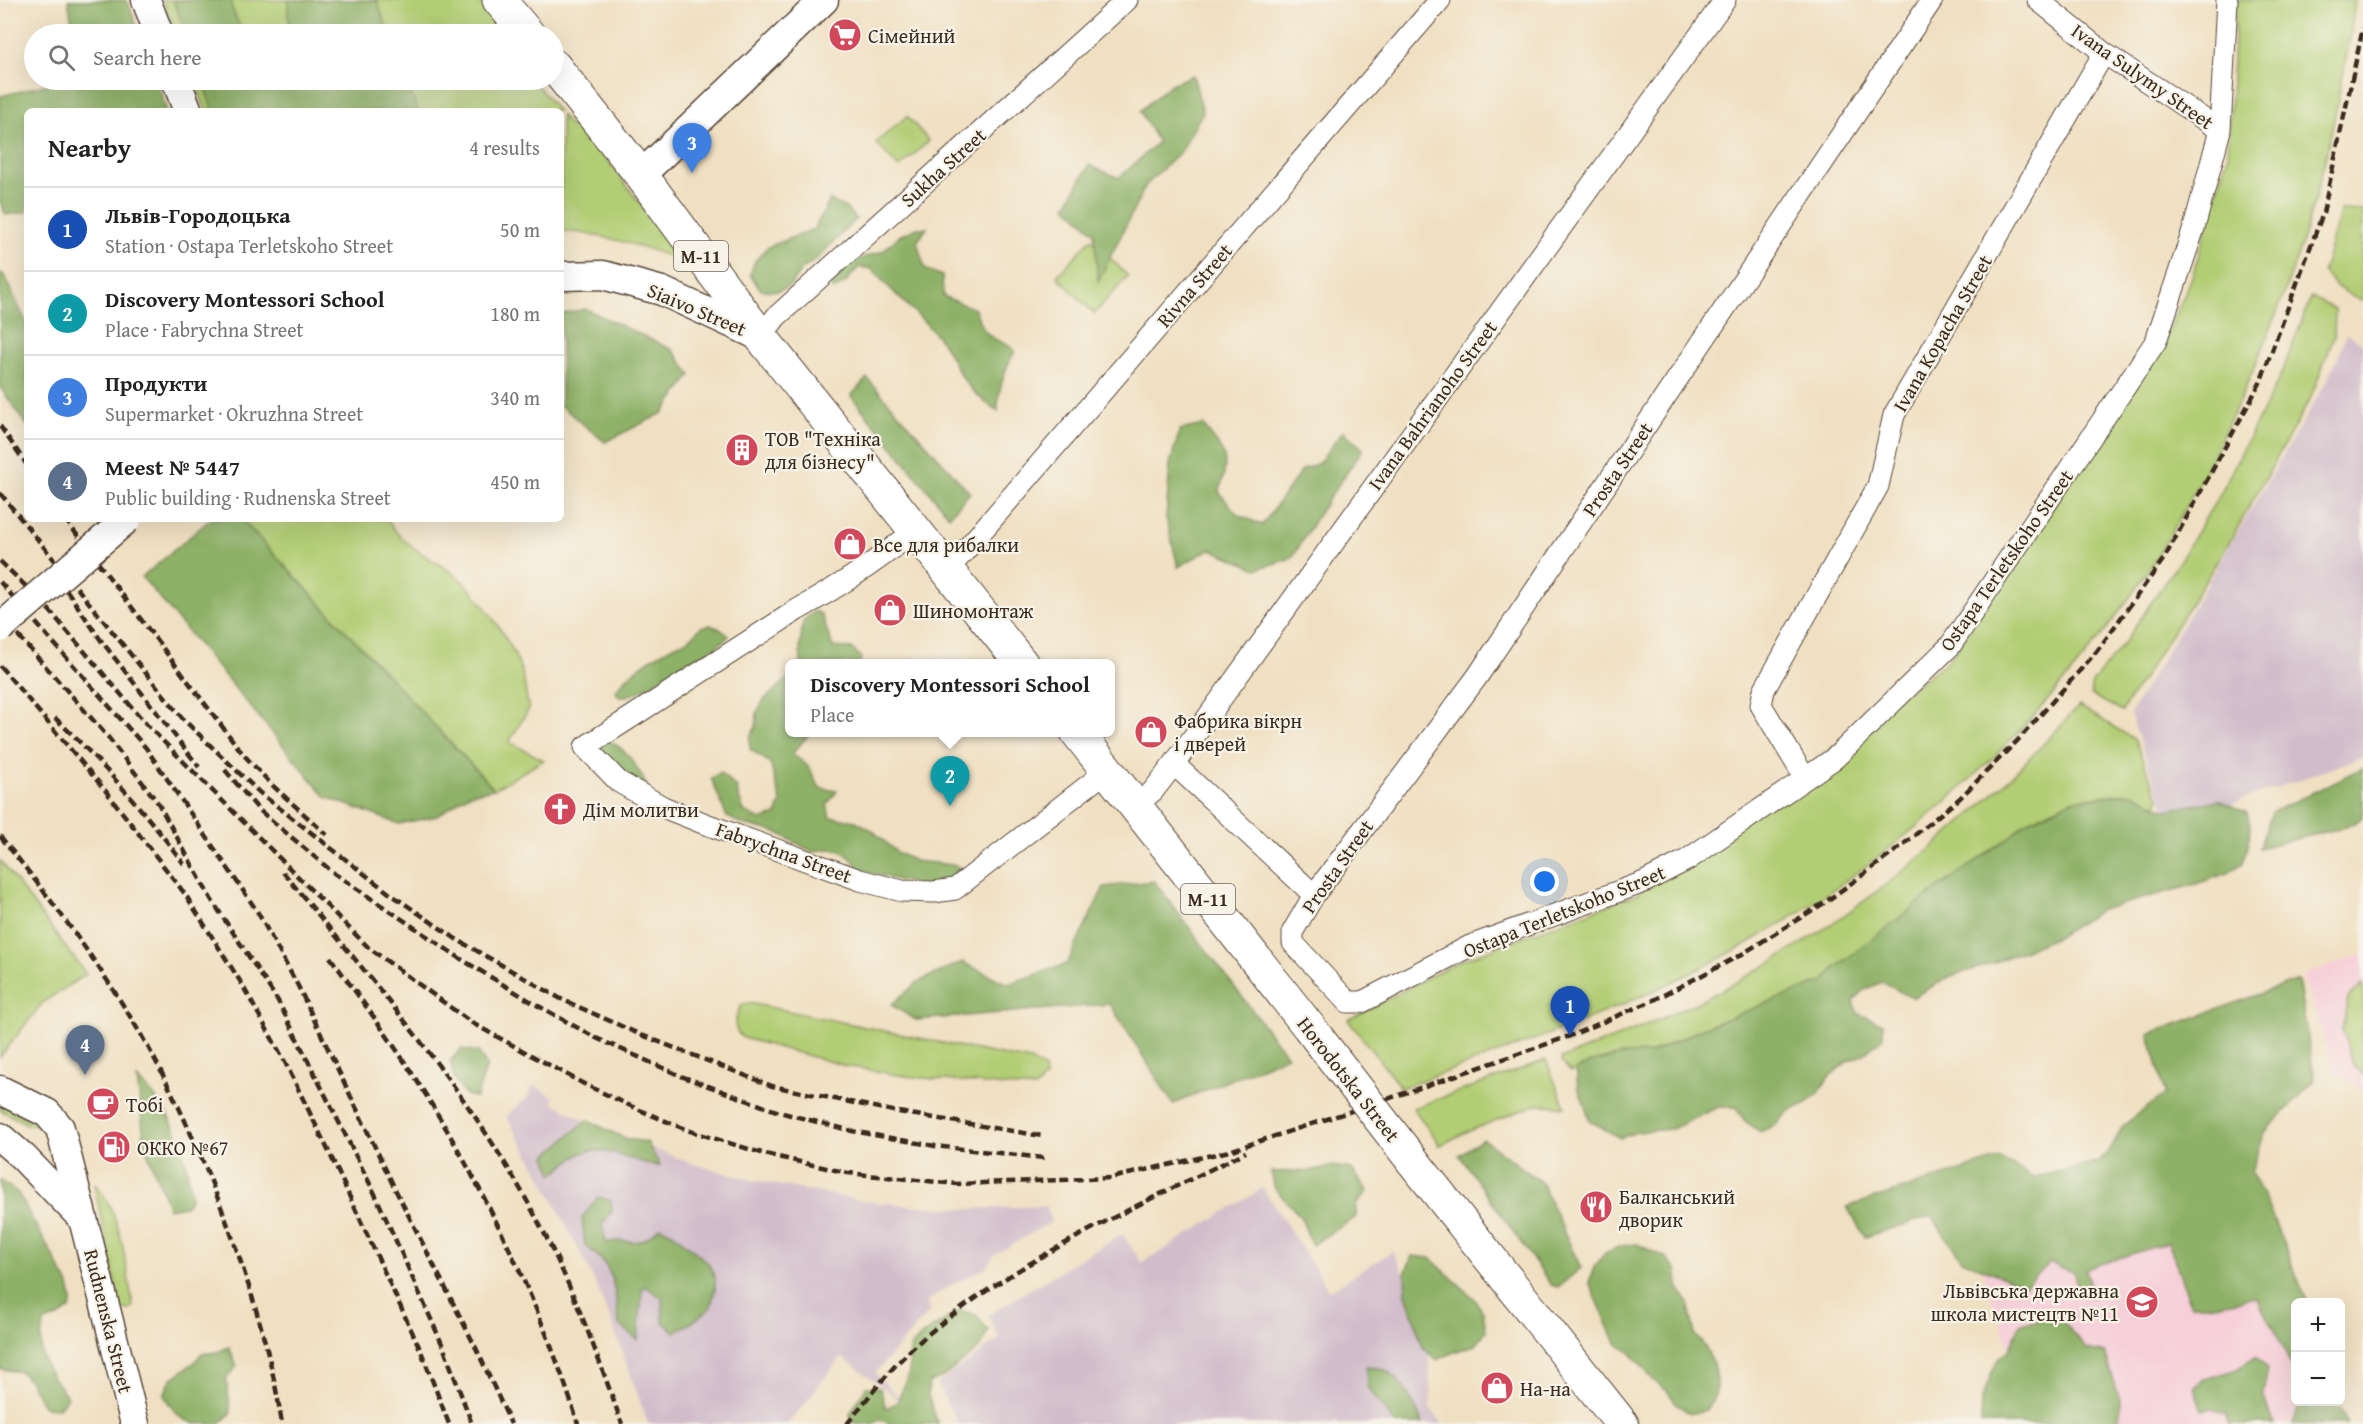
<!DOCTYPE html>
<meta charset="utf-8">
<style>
:root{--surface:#fff;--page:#f6f6f6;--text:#222;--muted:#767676;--line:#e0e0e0;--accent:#d1495b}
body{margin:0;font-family:"Gentium Book Plus",serif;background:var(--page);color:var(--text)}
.controls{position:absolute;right:18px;bottom:18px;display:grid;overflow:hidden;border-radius:9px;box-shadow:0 6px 24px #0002}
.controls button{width:54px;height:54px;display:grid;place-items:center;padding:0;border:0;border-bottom:2px solid var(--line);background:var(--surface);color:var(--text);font:30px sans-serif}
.you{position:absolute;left:1545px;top:882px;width:21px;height:21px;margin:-15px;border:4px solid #fff;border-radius:50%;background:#1a73e8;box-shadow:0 0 0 9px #1a73e833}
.badge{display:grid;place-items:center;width:39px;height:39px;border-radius:50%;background:var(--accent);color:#fff;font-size:20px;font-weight:700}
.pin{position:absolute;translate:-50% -50px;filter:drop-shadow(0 2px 3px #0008)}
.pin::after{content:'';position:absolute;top:32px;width:21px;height:18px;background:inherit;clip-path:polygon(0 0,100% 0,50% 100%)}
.popup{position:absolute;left:785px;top:659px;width:330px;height:78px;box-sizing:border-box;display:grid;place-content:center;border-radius:9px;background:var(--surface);filter:drop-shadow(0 2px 4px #0005);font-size:20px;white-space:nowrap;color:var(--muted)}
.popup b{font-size:22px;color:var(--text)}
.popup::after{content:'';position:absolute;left:50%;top:100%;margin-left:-12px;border:12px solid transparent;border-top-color:var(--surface)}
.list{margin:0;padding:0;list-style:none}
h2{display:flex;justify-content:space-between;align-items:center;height:78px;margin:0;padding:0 24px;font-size:26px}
h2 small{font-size:20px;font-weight:400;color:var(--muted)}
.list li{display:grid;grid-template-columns:39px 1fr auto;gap:18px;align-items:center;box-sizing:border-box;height:84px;padding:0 24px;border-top:2px solid var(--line)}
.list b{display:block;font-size:22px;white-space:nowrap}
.list p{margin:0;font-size:20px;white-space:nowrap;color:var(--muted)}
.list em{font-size:20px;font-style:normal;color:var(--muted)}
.icon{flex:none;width:33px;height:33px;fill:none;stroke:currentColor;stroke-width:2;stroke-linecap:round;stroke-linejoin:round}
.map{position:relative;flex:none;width:2363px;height:1424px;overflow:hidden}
.search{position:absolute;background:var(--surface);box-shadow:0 6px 24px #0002;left:24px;top:24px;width:540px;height:66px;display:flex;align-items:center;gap:15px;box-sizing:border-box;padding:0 21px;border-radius:33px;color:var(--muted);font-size:22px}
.panel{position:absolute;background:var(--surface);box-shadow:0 6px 24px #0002;left:24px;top:108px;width:540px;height:414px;border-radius:9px}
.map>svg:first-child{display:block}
.built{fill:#f6cfd8}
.industrial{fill:#d1bdca}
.green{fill:#b2ce74;stroke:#767c49;stroke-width:1.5}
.forest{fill:#8db166;stroke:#646e42;stroke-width:1.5}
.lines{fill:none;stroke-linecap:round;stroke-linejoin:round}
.street-casing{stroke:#564537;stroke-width:23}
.secondary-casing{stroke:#564537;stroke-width:31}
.primary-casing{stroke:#564537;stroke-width:35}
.street{stroke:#fff;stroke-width:21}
.secondary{stroke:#fff;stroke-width:28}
.primary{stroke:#fff;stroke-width:33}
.rail{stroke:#3b2a1e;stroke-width:4.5;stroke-dasharray:9 4.5;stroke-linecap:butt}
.secondary-bridge-casing{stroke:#564537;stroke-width:31;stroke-linecap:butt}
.primary-bridge-casing{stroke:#564537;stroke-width:35;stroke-linecap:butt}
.secondary-bridge{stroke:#fff;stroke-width:28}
.primary-bridge{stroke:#fff;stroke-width:33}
.labels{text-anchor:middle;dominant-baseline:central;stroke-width:4.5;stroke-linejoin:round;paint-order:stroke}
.shield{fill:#f7f3e8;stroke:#73665b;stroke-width:1.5}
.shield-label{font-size:18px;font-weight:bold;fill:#3b2a1e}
.poi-label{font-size:20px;fill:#3b2a1e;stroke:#f7f3e8;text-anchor:start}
.street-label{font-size:20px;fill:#3b2a1e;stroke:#f7f3e8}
</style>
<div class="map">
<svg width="2363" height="1424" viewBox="0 0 2363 1424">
<rect width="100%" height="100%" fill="#f7f3e8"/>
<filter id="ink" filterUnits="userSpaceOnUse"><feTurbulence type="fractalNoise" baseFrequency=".0167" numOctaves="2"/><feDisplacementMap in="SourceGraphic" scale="12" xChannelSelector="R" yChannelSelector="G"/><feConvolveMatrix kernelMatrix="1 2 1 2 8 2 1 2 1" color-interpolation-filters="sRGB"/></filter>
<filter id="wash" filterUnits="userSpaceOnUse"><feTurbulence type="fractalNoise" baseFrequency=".008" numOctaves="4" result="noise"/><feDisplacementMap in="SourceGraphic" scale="24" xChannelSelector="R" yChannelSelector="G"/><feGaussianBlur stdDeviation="1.35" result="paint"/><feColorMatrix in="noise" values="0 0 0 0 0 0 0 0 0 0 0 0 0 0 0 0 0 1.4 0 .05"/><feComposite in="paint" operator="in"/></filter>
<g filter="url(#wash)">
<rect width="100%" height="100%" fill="#f0e0c2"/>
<!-- built -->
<path class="built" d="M2363,954V1088L2336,1074L2302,975Z
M2249,1179L2295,1317L2296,1402H2324L2331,1424H2035L1982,1269Z"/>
<!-- industrial -->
<path class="industrial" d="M2347,333L2363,344V757L2206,813L2170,814L2163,805L2130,714L2330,376Z
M534,1085L554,1097L553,1103L560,1107L591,1123L693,1164L752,1180L864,1201L926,1207L965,1209L1047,1206L1051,1222L994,1255L986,1268L951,1285L927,1302L929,1312L875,1373L926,1424H920L891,1393L842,1357L788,1424H648L614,1328L594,1280L540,1174L506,1116L526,1099Z
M1263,1188L1329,1291L1393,1251L1428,1326L1431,1409L1443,1424H955L957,1421L937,1384L999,1339L988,1315L1122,1234L1142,1263Z"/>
<!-- green -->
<path class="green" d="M163,0H479L499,26L503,34H176Z
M2236,0H2355C2350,44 2341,87 2332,129C2308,244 2266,351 2213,455C2194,492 2175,529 2153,563C2059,707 1929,832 1784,922C1664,996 1533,1041 1401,1088L1348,1020L1457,962L1637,894L1949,660L2162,347L2192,277L2228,156Z
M194,80H533L558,111H206Z
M561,115L569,125L591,138L685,263C651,248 598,233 561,231Z
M907,116L929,141L899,168L876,143Z
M2341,210L2363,211V302L2337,287L2323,271Z
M1091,239L1128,276L1094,314L1057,276Z
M2311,297L2335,309L2334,337L2310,399L2229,543L2122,711L2091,695L2093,682L2124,643L2182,557L2220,494L2282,373Z
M241,519H387C401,545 431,558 454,574C478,592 513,644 522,673C525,684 526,697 529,709L509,742L544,760L494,789Z
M2079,706L2134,739L2159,798L2157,805L2132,793L2116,794L2073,800L2040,815L2023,824L2011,836L1938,888L1835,968L1824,981L1703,1028L1651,1053L1626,1054L1592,1062L1571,1072L1561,1062V1059C1616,1037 1672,1016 1724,989C1859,917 1977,819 2079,706Z
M0,860L86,974L43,1002L0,1057Z
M2363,984V1075L2353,1065L2342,1030L2348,998Z
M749,1003L1030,1061L1044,1068L1045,1078L1035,1088L1016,1087L904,1076L846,1066L743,1038C731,1028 735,1018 741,1005Z
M1546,1060L1565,1107L1538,1104L1466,1132L1439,1146L1437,1140L1413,1108Z
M0,1104L36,1122L35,1125H29L0,1110Z
M94,1184C122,1210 126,1269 133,1305L130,1310L122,1309L120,1305Z"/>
<!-- forest -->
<path class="forest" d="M68,0H127L140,34H74Z
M173,0H232V8L243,34H186Z
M288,0H377L389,34H291L288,15Z
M1193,75L1203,112L1181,151L1146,185L1098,282L1094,232L1066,206L1089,165L1119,178L1158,142L1140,111L1171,84Z
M65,80H156L167,111H27V212L6,215L0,202V96Z
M202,80H280L289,83L290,80H406L418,111H213Z
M830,200L846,208L856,219L816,260L801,270L790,286L778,291L761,290L750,275L755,261L768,247L814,229Z
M917,228H927L917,242L925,269L942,276L943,296L975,309C979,320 982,332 993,338C1001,343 1008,343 1015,351C1004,370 998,389 998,411C985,403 973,393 964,380C954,366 949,349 937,336C917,312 892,293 872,269L859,267L845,283L833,290L828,281L839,266L883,251L899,236Z
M0,272L4,275L27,324V426L0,387Z
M586,309L673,350L691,375L663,413L605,442L561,406V314Z
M867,378L970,493L949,516L851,396Z
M1203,425C1226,454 1230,457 1219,492L1237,514L1262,525L1302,470L1319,463L1343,431L1363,449L1319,513L1292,558L1257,569L1210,549L1178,567L1166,518L1170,464L1180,430Z
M211,519H241L494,789L469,794L437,816L399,824L326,797L142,577Z
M815,611L821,614L833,647L852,649L861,657L860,663L801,664L800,646L803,621Z
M710,625L720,629L729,636C715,651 698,655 681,665C660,677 645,694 620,697L615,691C629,674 646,660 666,650C684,640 687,644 701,627Z
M789,678L790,732L810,733L792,754L808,766L820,788L837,791L827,805L830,817L856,821L872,830L898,853L915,861L955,865L972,875L943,892L860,870C847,850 836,845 813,852L776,832L742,824L727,817L711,778L720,773L738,789L737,792L744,811L760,820L776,815L781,802L770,763L750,749V737L756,727L757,712L764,700Z
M601,738C626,745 637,766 648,788L600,763Z
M2363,768V818L2346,827L2259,848L2272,812Z
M2133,793L2166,810L2219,800L2247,813L2251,830L2243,863L2228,873L2196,884L2101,910L2055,938L1985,966L1951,976L1912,998L1882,982L1862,991L1854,1001L1857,1013L1883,1024V1038L1864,1054L1848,1061L1828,1078L1819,1093L1805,1104L1789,1111L1776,1125L1760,1132L1745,1121L1735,1107H1718L1672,1129L1637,1132L1620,1138L1590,1121L1578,1087L1576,1069L1592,1062L1626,1054L1651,1053L1703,1028L1824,981L1835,968L1863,946L1938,888L2011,836L2023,824L2073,800Z
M1154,881L1287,1056L1173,1104L1110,1004L916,1020L891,1005L918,982L962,962L1008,984L1067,964L1104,887Z
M2298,980L2315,1080L2265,1132L2251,1172L2267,1203L2307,1302H2296L2295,1378L2285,1351L2256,1297L2215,1305H2191L2168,1242L2085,1269L2094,1297L2081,1295L2073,1272L2050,1263L2025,1286L1962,1260L1931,1216L1865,1237L1847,1207L2000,1158L2033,1178L2097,1162L2108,1153L2124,1125L2165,1094L2149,1034Z
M461,1049L478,1052L487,1066L476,1098L464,1094L454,1078L450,1061Z
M137,1079C173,1108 188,1154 191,1199L185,1206L169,1209L145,1146Z
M587,1120L626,1139L647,1142L660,1166C638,1164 601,1143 580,1154C571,1159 562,1167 553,1174L546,1156Z
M1483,1139L1541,1182L1581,1268L1558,1287L1551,1285L1459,1155Z
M1333,1166L1352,1169L1368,1192L1356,1204V1217L1312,1245L1300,1216L1275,1189L1271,1172L1308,1171Z
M0,1180L18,1193L69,1285L72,1300L70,1309L60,1316L45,1322C33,1352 48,1374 68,1397L59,1408L44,1407L29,1380L21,1372L0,1369Z
M598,1197L611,1201L612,1211L602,1224L606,1243C633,1235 634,1253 660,1227L674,1234L708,1263L715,1277V1290L710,1308L691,1323L675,1332L663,1322L662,1298L645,1286L642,1290L638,1340L619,1324C615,1292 616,1264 585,1246L582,1218Z
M1637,1244L1667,1258L1677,1271L1678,1288L1688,1302L1695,1335L1706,1348L1713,1363L1717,1380L1715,1397L1706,1410L1690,1414L1677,1404L1667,1391L1653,1380L1632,1354L1616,1343L1589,1282L1594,1267L1605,1253L1620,1246Z
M1412,1256L1430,1258L1473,1297L1483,1312L1486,1331L1475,1345L1454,1352L1436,1360L1423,1347L1406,1294L1405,1274Z
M960,1310L976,1315L988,1330L980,1348L943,1377L929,1382L928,1395L938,1424H892L880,1420L872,1424L853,1423L850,1414L866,1387L880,1388L886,1408L897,1403L909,1372L910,1348L922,1335Z
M2058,1316L2086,1349L2105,1353L2120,1400V1424H1981L1982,1398L1997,1360L2009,1350L2020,1324Z
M229,1347L237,1366L226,1379L231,1413L219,1424C186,1424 181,1424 164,1395L171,1379L196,1361L201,1354L217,1352Z
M2256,1357L2268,1369L2263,1394L2273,1424H2229L2226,1414L2212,1409L2202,1410L2194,1388L2204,1379L2235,1370Z
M1366,1367C1371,1368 1380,1367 1385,1370C1401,1378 1417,1408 1422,1424H1395L1367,1386Z
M2308,1402C2333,1402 2338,1399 2347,1424H2293L2299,1405Z"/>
</g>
<g filter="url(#ink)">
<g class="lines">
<!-- street casing -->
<g class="street-casing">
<path id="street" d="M1932,0L1477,677L1314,895L1293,931V943L1348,1002H1362L1470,946L1644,882L1687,860L1835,758L1950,646L2156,341L2194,228L2220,130L2227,0
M2038,0L2104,53L2220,130
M761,337L776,317L1127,0
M915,530C879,561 838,587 797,610L585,747L619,782L663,807L703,823L860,880L902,891L934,892L955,889L1108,770
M947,569L963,553L1440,0
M1174,764L1314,895
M1805,778L1761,705L1764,690L1878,486L1894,415L2104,53
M1135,806L1153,791L1174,764L1725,0"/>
</g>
<!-- secondary casing -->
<g class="secondary-casing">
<path id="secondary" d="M146,0L159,34
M176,80L188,111
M641,175L824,0
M561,276L603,275L662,291L761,337
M0,1090L47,1113L60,1128L135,1424
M0,1137L23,1157L80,1216"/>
</g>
<!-- primary casing -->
<g class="primary-casing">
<path id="primary" d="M499,0L528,34
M554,66L641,175L761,337L1022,664
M1077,732L1309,1027
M1412,1160L1622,1424"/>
</g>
<!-- street -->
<use href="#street" class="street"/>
<!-- secondary -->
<use href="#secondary" class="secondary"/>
<!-- primary -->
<use href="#primary" class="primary"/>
<!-- rail -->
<path class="rail" d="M0,426L27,465
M0,493L184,720L260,793L389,893L456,939L561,999L639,1034L772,1086L898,1112L1042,1136
M65,519L243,754L272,785L327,835
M0,561L44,604L147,725L369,948L472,1023L584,1084L635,1108L687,1130L765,1154L848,1173L957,1184L1111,1178L1229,1151L1373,1104L1570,1036L1652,1001L1739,956L1824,903L1893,853L1960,798L2021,737L2097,651L2165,557L2260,383L2323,213L2363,28
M59,579L100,639L199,767
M0,582L146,748L257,911L298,986L396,1191L477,1350L511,1424
M0,615L108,737L158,803L211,899L278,1001L375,1194L443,1346L472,1424
M0,666L105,790L185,894L240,981L284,1060L328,1150L421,1351L449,1424
M55,718C103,763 144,811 184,864
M225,770L258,809L335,874L461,959L535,1004L596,1038L681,1076L779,1112L852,1131L935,1146L1044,1158
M0,836C56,905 110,978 153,1056C186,1118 213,1182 236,1248C256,1305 273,1364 282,1424
M283,872C376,985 474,1097 541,1227C574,1290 598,1357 622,1424
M330,957C355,991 380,1025 404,1061C474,1166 541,1303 578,1424
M847,1424C871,1394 896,1361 926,1336C1021,1257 1136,1207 1246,1152"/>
<!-- secondary-bridge casing -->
<g class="secondary-bridge-casing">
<path id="secondary-bridge" d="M0,628L127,519"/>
</g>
<!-- primary-bridge casing -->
<g class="primary-bridge-casing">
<path id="primary-bridge" d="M1309,1027L1412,1160"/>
</g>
<!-- secondary-bridge -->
<use href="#secondary-bridge" class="secondary-bridge"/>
<!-- primary-bridge -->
<use href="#primary-bridge" class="primary-bridge"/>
</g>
</g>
<!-- icons -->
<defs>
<g id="supermarket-disc" transform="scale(1.725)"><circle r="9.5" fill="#d1495b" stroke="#f7f3e8"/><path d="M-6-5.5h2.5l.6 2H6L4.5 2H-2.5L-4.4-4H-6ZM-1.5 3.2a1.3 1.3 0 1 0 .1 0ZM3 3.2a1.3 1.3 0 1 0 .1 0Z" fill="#fff"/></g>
<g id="building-disc" transform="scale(1.725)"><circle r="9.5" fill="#d1495b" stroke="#f7f3e8"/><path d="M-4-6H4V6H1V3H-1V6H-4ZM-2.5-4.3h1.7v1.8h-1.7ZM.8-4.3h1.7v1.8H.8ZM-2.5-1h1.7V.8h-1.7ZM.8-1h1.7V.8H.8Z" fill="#fff"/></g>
<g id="shop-disc" transform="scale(1.725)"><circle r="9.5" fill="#d1495b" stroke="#f7f3e8"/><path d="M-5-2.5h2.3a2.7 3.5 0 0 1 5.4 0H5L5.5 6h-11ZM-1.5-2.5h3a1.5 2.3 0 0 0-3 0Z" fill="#fff"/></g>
<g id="church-disc" transform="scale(1.725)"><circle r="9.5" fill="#d1495b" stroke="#f7f3e8"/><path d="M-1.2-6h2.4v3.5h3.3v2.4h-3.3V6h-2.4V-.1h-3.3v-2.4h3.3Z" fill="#fff"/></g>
<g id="cafe-disc" transform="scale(1.725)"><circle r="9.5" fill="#d1495b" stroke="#f7f3e8"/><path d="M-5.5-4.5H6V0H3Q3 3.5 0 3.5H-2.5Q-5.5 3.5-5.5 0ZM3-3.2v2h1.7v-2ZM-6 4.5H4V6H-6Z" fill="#fff"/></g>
<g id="fuel-disc" transform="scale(1.725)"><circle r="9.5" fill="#d1495b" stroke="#f7f3e8"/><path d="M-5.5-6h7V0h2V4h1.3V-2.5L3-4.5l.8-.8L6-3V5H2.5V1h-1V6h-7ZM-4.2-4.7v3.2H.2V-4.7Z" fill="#fff"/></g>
<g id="restaurant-disc" transform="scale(1.725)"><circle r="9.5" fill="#d1495b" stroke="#f7f3e8"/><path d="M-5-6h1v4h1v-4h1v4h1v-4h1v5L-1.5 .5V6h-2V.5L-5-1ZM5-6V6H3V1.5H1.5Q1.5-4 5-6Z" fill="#fff"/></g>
<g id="school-disc" transform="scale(1.725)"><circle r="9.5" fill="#d1495b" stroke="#f7f3e8"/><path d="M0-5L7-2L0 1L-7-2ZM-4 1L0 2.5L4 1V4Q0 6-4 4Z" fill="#fff"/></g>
</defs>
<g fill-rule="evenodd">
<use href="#supermarket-disc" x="845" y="35"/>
<use href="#building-disc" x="742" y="450"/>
<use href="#shop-disc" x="850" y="544"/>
<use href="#shop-disc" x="890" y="610"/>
<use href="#shop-disc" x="1151" y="732"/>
<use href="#church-disc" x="560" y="809"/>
<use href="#cafe-disc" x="103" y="1104"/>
<use href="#fuel-disc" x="114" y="1147"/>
<use href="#restaurant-disc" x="1596" y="1207"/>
<use href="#school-disc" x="2142" y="1302"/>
<use href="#shop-disc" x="1497" y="1388"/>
</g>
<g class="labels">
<!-- shield labels -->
<g class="shield">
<rect x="674" y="241" width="54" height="30" rx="4.5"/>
<rect x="1181" y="884" width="54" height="30" rx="4.5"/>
</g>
<g class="shield-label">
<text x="701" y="256">М-11</text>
<text x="1208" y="899">М-11</text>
</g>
<!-- poi labels -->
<g class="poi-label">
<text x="868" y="35">Сімейний</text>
<text x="765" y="438">ТОВ "Техніка<tspan x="765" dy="23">для бізнесу"</tspan></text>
<text x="873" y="544">Все для рибалки</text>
<text x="913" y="610">Шиномонтаж</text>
<text x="1174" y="720">Фабрика вікрн<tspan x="1174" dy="23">і дверей</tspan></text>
<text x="583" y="809">Дім молитви</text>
<text x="126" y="1104">Тобі</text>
<text x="137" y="1147">ОККО №67</text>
<text x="1619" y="1196">Балканський<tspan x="1619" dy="23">дворик</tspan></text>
<text x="2119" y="1290" text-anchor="end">Львівська державна<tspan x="2119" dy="23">школа мистецтв №11</tspan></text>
<text x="1520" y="1388">На-на</text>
</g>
<!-- street labels -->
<g class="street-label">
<text transform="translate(2143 76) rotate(35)">Ivana Sulymy Street</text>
<text transform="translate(943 167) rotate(-42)">Sukha Street</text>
<text transform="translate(1194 285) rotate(-49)">Rivna Street</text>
<text transform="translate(697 309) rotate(23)">Siaivo Street</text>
<text transform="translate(1942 333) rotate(-60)">Ivana Kopacha Street</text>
<text transform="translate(1432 405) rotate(-54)">Ivana Bahrianoho Street</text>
<text transform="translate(1617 469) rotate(-56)">Prosta Street</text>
<text transform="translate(2006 560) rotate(-55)">Ostapa Terletskoho Street</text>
<text transform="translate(784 852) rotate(20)">Fabrychna Street</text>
<text transform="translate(1337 866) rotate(-55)">Prosta Street</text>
<text transform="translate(1564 911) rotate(-22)">Ostapa Terletskoho Street</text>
<text transform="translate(1349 1079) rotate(52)">Horodotska Street</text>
<text transform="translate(109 1321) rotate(76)">Rudnenska Street</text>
</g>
</g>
</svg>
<div class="controls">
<button>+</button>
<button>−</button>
</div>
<div class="you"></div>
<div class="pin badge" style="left:1570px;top:1036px;background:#1a4fb4">1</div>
<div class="pin badge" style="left:950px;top:806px;background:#0f9aa8">2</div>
<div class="popup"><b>Discovery Montessori School</b>Place</div>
<div class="pin badge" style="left:692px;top:173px;background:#3f7fe0">3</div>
<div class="pin badge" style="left:85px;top:1075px;background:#5c6f8a">4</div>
<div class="search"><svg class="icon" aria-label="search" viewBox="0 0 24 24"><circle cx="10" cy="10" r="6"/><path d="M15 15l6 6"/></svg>Search here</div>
<section class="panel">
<h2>Nearby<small>4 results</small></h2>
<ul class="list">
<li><span class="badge" style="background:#1a4fb4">1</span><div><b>Львів-Городоцька</b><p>Station · Ostapa Terletskoho Street</p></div><em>50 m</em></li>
<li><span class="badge" style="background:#0f9aa8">2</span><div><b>Discovery Montessori School</b><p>Place · Fabrychna Street</p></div><em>180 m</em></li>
<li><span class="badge" style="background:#3f7fe0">3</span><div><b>Продукти</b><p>Supermarket · Okruzhna Street</p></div><em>340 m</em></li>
<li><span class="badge" style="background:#5c6f8a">4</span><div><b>Meest № 5447</b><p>Public building · Rudnenska Street</p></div><em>450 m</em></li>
</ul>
</section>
</div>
